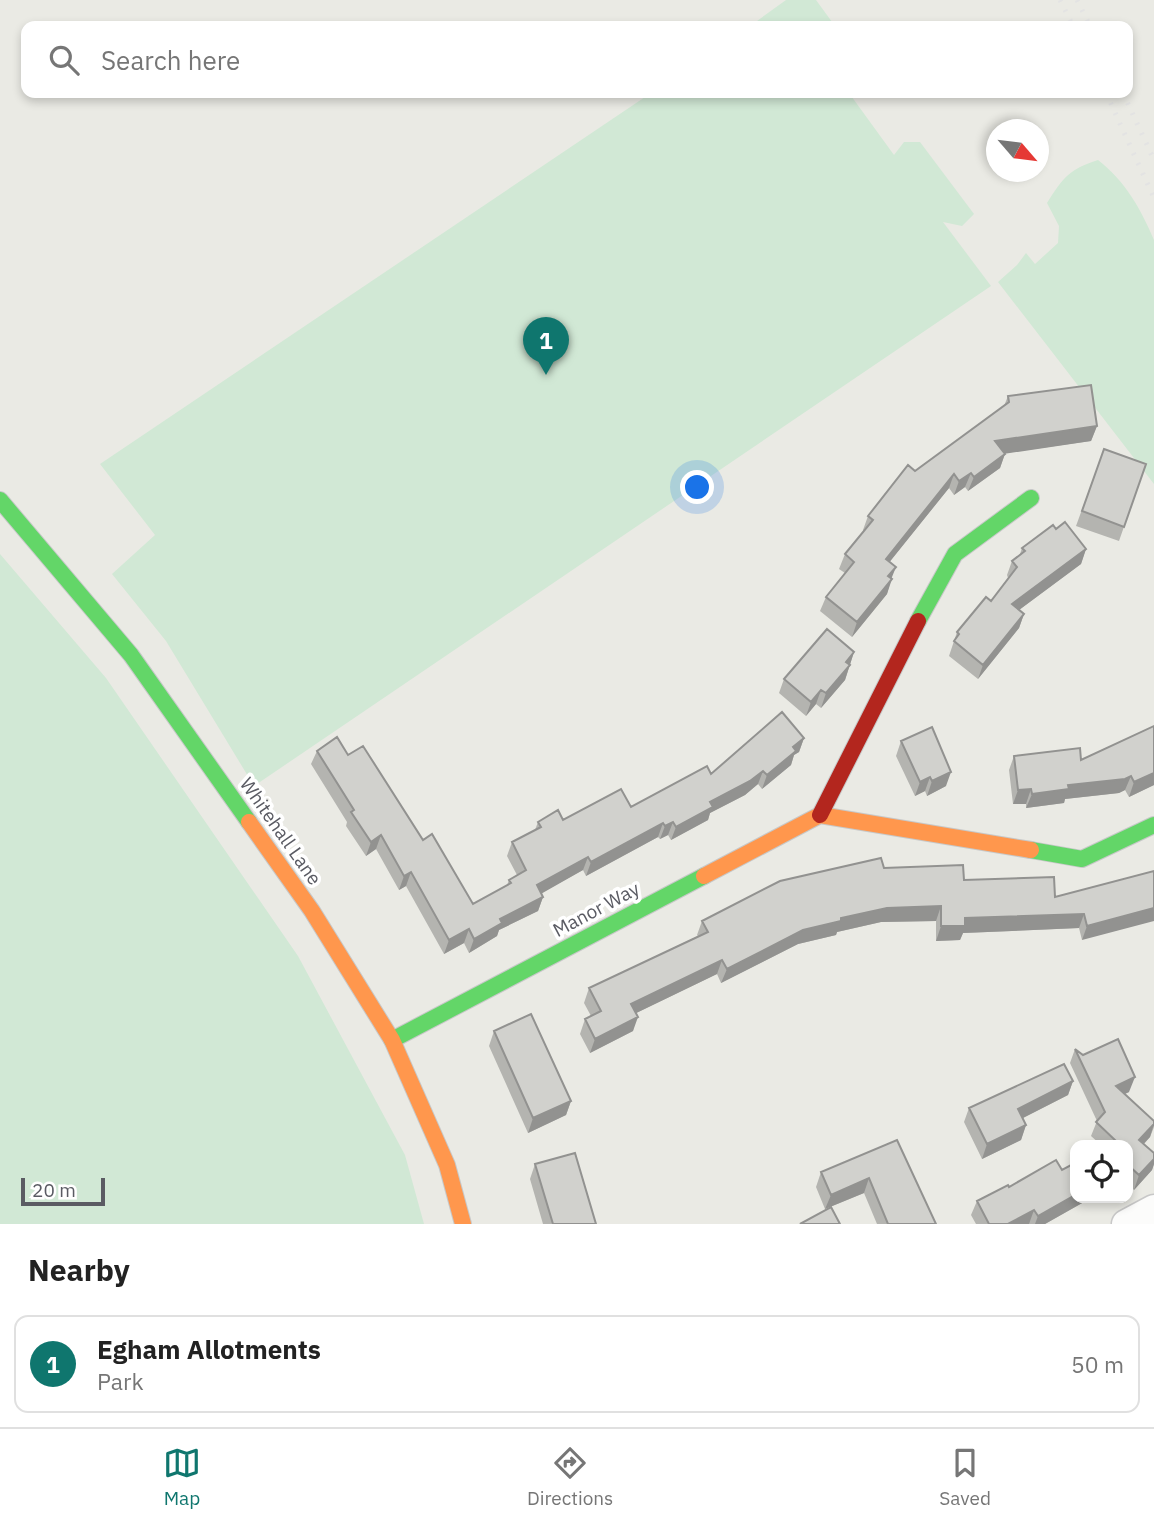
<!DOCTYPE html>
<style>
:root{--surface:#fff;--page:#f2f2f2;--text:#222;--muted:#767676;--line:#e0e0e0;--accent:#0f766e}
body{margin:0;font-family:"IBM Plex Sans",sans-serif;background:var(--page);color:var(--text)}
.controls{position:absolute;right:21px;bottom:21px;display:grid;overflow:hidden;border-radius:14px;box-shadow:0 4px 10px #0003}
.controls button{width:63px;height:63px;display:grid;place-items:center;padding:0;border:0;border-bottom:2px solid var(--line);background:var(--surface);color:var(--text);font:35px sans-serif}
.compass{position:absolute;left:986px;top:119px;width:63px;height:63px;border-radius:50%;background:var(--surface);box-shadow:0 4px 10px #0003;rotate:118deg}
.scale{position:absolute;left:21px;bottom:18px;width:84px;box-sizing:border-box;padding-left:7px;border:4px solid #5a5b63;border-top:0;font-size:19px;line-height:24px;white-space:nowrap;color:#5a5b63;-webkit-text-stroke:5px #fff;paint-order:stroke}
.you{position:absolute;left:698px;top:488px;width:24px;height:24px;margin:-18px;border:5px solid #fff;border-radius:50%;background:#1a73e8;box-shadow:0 0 0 10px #1a73e833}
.badge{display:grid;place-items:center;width:46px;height:46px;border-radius:50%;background:var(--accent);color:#fff;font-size:23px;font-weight:700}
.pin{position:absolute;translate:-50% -58px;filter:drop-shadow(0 2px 4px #0008)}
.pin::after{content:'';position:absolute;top:37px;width:24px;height:21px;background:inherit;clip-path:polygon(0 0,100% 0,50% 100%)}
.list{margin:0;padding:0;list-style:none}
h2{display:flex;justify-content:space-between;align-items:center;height:91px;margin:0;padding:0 28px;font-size:30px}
h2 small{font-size:23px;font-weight:400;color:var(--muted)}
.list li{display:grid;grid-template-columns:46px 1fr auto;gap:21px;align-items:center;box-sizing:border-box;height:98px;margin:0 14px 14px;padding:0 14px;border:2px solid var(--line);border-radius:14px}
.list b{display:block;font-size:26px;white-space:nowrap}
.list p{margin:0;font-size:23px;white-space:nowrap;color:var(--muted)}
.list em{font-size:23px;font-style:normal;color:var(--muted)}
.icon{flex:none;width:38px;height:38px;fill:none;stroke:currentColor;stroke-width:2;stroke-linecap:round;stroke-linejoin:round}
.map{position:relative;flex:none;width:1154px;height:1224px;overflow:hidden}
.search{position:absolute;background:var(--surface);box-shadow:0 4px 10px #0003;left:21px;right:21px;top:21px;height:77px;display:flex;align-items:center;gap:18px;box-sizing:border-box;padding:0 24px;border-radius:14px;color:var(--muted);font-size:26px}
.sheet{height:203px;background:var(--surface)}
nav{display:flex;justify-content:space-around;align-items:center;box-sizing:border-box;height:98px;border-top:2px solid var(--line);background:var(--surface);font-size:19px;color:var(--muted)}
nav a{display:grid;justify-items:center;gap:4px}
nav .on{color:var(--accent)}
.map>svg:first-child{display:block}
.green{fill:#d1e8d5}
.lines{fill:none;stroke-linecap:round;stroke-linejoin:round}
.street-casing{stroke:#c8c8c8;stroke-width:31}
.fast-casing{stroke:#c7c8c8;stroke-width:18}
.slow-casing{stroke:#c7c8c8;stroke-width:18}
.jam-casing{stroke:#c7c8c8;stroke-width:18}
.street{stroke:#fcfcfb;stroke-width:28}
.fast{stroke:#63d668;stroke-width:16}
.slow{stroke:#ff974d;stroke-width:16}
.jam{stroke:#b3261e;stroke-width:16}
.rail{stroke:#e3e3e3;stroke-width:5;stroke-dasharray:2 9;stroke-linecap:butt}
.wall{fill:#b4b4b0}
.shaded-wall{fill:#929290}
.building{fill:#d1d1cd;stroke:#929290;stroke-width:2}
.labels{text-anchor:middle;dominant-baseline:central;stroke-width:7;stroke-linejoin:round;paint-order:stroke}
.street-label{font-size:19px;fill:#5a5b63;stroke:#fff}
</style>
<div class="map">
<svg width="1154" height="1224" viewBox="0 0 1154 1224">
<rect width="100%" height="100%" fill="#eaeae4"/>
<!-- green -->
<path class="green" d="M786,0H816L835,26H750Z
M651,93H849L894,155L904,142H920L974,214L962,226L943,222L991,286L254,786L166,641L112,574L155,535L100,464Z
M1098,160C1125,181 1141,209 1154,240V484L998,282L1017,265L1026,253L1035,264L1058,243L1059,226L1047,203C1063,178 1069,169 1098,160Z
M0,554L106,678L298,956L405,1155L424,1224H0Z"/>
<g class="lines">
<!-- street casing -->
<g class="street-casing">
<path id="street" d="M1126,1224L1154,1209"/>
</g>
<!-- fast casing -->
<g class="fast-casing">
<path id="fast" d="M0,500L131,655L249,822
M918,621L955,554L1031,498
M1031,850L1082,859L1154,825
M392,1040L704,876"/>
</g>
<!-- slow casing -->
<g class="slow-casing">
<path id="slow" d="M249,822L312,911L392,1040L447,1165L463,1224
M704,876L820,815L1031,850"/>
</g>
<!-- jam casing -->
<g class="jam-casing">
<path id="jam" d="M820,815L918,621"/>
</g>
<!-- street -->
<use href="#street" class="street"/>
<!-- fast -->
<use href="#fast" class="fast"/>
<!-- slow -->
<use href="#slow" class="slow"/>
<!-- jam -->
<use href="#jam" class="jam"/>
<!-- rail -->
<path class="rail" d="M1060,0L1073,26
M1077,0L1090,26
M1106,93L1154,198
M1123,93L1154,160"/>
</g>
<!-- wall -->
<path class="wall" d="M1008,396L1097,426L1091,441L1005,453L1000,468L968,491L965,487L954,495L949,488L889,562L891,578L887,594L852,637L820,611L826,597L845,573L839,569L845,554L864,531L863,530L868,516L915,471L1004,406Z
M1104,449L1146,464L1119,541L1076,526Z
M1056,529L1086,549L1081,564L1019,610L1024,614L1019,628L978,679L949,656L957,632L991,601L1008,578L1007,575L1012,561L1020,554L1022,548Z
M854,652L845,680L821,708L816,704L806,716L779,693L784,679Z
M1154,726V785L1129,797L1125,790L1119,793L1065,799L1064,803L1026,808V804H1013L1009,770L1014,756L1081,760Z
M804,738L799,752L794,755L791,765L762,789L758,784L745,795L710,813L708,820L671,840L668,835L660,839L658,837L586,876L583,870L541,893L543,897L538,911L499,930L497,936L469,953L464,943L444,954L406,886L399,890L376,849L366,856L346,826L347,822L311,764L317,751L348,755L423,840L473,904L507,885L509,880L517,875L507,856L512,842L535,830L538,822L563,820L631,807L711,774Z
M901,741L946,786L927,796L925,791L915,796L896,756Z
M884,868L1055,897L1154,871L1082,940L1079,928L963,933L960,940L936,941V921L881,922L837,932L836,935L798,944L721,983L717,974L636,1013L633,1031L590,1053L580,1034L585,1019L591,1016L584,1003L589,988L698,936L697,935L702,921Z
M494,1031L571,1101L566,1115L528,1133L489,1046Z
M1075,1049L1129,1092L1125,1094L1154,1121V1127L1150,1137L1144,1144L1154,1153V1164L1152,1170L1134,1190L1128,1184V1145H1101L1091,1136L1097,1121L1070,1063Z
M1073,1081L1068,1095L1023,1118L1026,1125L1021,1140L982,1159L964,1122L969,1108Z
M897,1140L936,1224H877L864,1193L825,1209L816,1187L821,1172Z
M535,1164L596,1224H543L530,1179Z
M1062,1170L1091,1198L1045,1224H976L971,1215L977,1201L1009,1187Z"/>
<!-- shaded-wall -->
<path class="shaded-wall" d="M1097,426L1091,441L990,456L995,441Z
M1005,454L1000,468L968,491L974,477Z
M971,473L965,487L954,495L959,481Z
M954,474L949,488L880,574L886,559Z
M1086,549L1081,564L1007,619L1012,604Z
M896,567L890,582L888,576Z
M892,579L887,594L852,637L857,622Z
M1024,614L1019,628L978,679L983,665Z
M854,652L845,680L821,708L826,693L846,662Z
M821,690L816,704L806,716L811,702Z
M804,738L799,752L794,755L791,765L762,789L767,775L793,747Z
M763,771L758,784L745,795L710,813L708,820L671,840L676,827L710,802Z
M951,772L946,786L927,796L932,781Z
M1154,773V785L1129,797L1134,782Z
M1131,776L1125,790L1119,793L1065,799L1064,803L1026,808L1032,794L1068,785Z
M930,777L925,791L915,796L920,782Z
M1031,789L1026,804H1013L1018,790Z
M673,822L668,835L660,839L665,826Z
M663,823L658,837L586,876L591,862Z
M381,835L376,849L366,856L371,842Z
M588,857L583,870L532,899L537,885Z
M411,872L406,886L399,890L404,876Z
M543,897L538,911L499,930L497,936L469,953L474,939L500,919Z
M941,906L936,921L881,922L837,932L836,935L798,944L721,983L727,969L803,930L841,918L887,908Z
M1154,908V921L1082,940L1087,926Z
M1084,914L1079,928L963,933L960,940L936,941L941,926L965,918Z
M469,929L464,943L444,954L449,940Z
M722,960L717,974L626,1018L631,1004Z
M638,1017L633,1031L590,1053L595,1039Z
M1135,1077L1129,1092L1111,1100L1116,1086Z
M1073,1081L1068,1095L1013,1123L1018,1109Z
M571,1101L566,1115L528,1133L533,1118Z
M1154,1124L1150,1137L1134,1154L1139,1140Z
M1026,1125L1021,1140L982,1159L987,1144Z
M1154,1159V1164L1152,1170L1134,1190L1139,1175Z
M869,1178L864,1193L825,1209L831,1195Z
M1075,1195V1198H1091L1045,1224H1035L1038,1216Z
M1034,1210L1029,1224H1008Z"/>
<!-- building -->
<path class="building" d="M1091,385L1097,426L995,441L1005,454L974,477L971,473L959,481L954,474L886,559L896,567L888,576L892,579L857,622L826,597L854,562L845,554L873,520L868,516L908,465L915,471L1009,402L1008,396Z
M1104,449L1146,464L1124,527L1082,511Z
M1065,522L1086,549L1012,604L1024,614L983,665L954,641L959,634L957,632L986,597L991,601L1017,567L1012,561L1025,551L1022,548L1053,525L1056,529Z
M827,629L854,652L846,662L850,665L826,693L821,690L811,702L784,679Z
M782,712L804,738L793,747L796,751L767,775L763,771L750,781L710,802L713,807L676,827L673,822L665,826L663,823L591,862L588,857L537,885L543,897L500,919L502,923L474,939L469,929L449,940L411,872L404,876L381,835L371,842L351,812L354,810L317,751L337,737L348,755L363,746L423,840L432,834L473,904L511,883L509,880L526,870L512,842L541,827L538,822L558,810L563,820L621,789L631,807L707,766L711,774Z
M1154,726V773L1134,782L1131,776L1125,779L1068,785L1069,789L1032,794L1031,789L1018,790L1014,756L1080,748L1081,760Z
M932,727L951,772L932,781L930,777L920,782L901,741Z
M881,858L884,868L963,865L964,880L1054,877L1055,897L1154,871V908L1087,926L1084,914L965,918V926H941V906L887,908L841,918V921L803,930L727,969L722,960L631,1004L638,1017L595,1039L585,1019L601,1011L589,988L708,932L702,921L780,881Z
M531,1014L571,1101L533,1118L494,1031Z
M1118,1039L1135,1077L1116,1086L1154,1121V1124L1139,1140L1154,1153V1159L1139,1175L1128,1165V1145H1108L1116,1141L1096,1122L1105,1112L1075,1049L1083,1055Z
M1064,1064L1073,1081L1018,1109L1026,1125L987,1144L969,1108Z
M897,1140L936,1224H888L869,1178L831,1195L821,1172Z
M575,1153L596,1224H553L535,1164Z
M1056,1160L1062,1170L1075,1163V1195L1038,1216L1034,1210L1008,1224H989L977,1201L1008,1185L1009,1187Z
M831,1207L840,1224H800Z"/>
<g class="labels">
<!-- street labels -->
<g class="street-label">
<text transform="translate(281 831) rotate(55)">Whitehall Lane</text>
<text transform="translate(596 909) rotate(-28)">Manor Way</text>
</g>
</g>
</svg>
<div class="controls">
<button><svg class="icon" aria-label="locate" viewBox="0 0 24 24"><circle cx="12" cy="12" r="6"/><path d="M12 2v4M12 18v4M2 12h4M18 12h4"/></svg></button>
</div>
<svg class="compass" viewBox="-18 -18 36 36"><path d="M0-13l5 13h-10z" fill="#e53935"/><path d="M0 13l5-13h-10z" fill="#767676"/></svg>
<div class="scale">20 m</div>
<div class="you"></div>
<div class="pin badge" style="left:546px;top:375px">1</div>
<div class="search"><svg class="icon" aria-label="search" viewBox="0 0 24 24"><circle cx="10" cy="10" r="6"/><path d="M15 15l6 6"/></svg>Search here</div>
</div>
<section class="sheet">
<h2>Nearby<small></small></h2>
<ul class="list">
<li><span class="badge">1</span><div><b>Egham Allotments</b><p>Park</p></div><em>50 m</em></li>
</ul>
</section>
<nav>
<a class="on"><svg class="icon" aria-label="map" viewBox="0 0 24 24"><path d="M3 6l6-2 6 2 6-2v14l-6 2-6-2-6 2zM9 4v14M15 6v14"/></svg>Map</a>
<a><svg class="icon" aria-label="directions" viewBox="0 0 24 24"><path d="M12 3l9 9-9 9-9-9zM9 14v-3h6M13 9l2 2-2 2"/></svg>Directions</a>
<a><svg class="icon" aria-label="saved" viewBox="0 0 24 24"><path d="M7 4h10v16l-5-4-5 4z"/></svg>Saved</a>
</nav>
